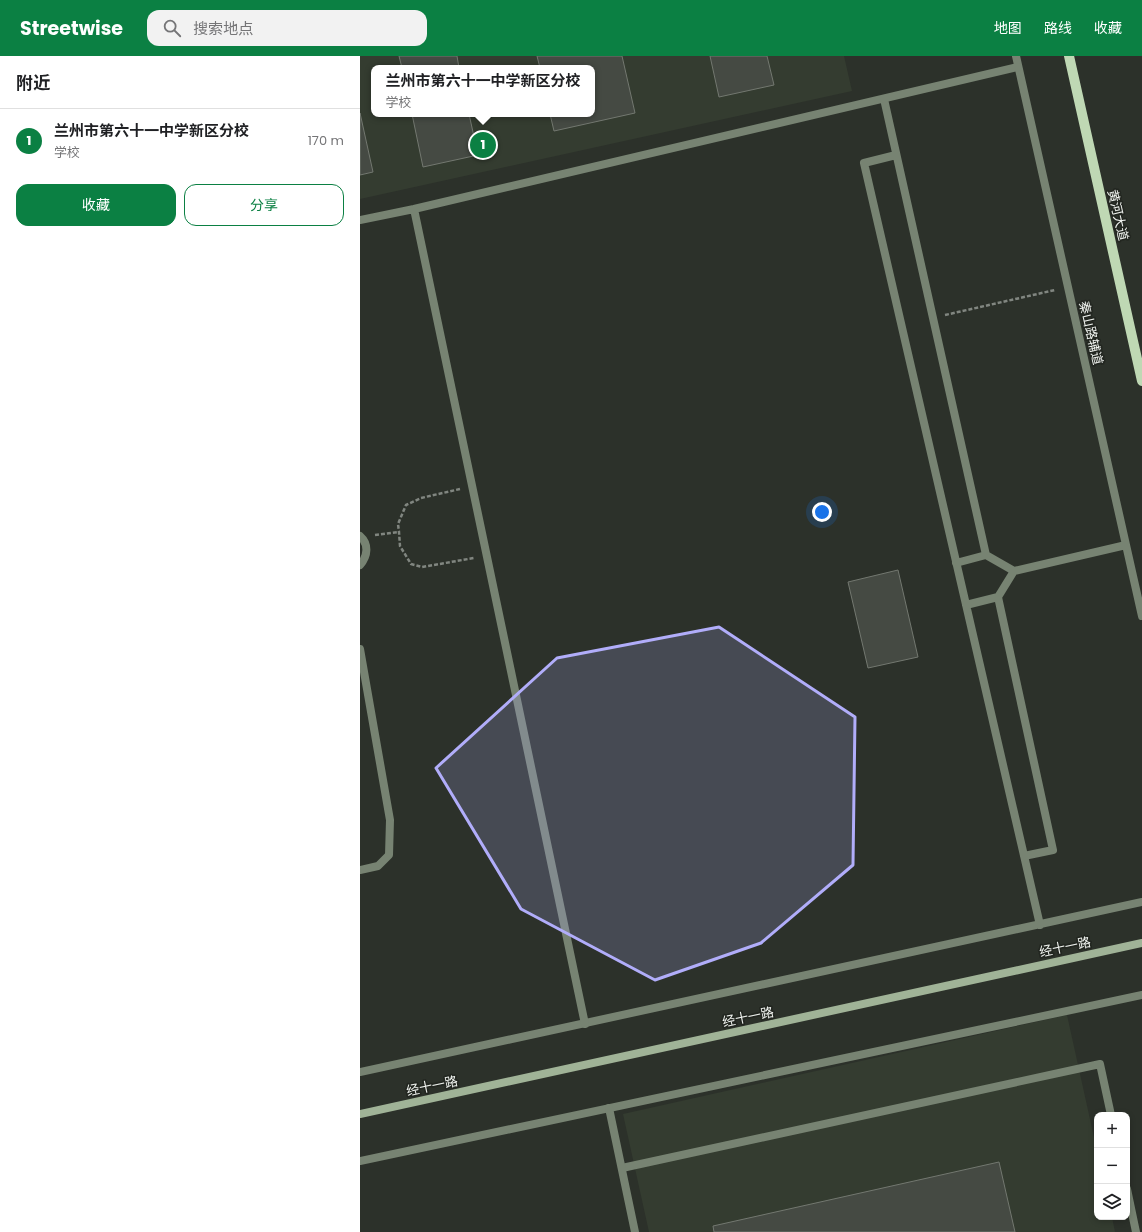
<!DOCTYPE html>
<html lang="zh">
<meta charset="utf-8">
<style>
:root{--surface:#fff;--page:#f2f2f2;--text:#202124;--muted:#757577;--line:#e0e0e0;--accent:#0b8043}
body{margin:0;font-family:Poppins,"Noto Sans SC",sans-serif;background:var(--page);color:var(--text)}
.controls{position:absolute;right:12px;bottom:12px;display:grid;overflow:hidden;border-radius:8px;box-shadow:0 2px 6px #0003}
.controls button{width:36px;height:36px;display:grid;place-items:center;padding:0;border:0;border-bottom:1px solid var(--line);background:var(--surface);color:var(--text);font:20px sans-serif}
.you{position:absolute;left:462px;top:456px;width:14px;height:14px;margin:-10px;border:3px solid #fff;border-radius:50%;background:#1a73e8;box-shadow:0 0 0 6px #1a73e833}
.badge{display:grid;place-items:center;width:26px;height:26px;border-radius:50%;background:var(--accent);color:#fff;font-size:13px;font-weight:700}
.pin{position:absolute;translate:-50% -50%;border:2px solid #fff;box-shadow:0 1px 4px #0006}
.popup{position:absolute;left:11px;top:9px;width:224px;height:52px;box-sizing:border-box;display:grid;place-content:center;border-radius:8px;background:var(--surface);filter:drop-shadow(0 1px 3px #0005);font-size:13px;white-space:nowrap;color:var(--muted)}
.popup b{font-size:15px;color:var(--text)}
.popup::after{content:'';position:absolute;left:50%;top:100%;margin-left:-8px;border:8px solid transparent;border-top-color:var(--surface)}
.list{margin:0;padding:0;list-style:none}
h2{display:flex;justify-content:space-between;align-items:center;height:52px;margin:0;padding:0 16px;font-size:17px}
h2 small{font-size:13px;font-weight:400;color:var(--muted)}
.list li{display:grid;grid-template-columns:26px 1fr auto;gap:12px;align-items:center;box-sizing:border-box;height:64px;padding:0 16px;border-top:1px solid var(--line)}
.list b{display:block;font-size:15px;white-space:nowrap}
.list p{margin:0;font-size:13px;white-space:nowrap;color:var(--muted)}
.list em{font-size:13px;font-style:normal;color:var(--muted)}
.actions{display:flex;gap:8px;padding:12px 16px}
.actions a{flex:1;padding:9px 0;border:1px solid var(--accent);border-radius:12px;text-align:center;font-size:14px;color:var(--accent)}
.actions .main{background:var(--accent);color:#fff}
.icon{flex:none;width:22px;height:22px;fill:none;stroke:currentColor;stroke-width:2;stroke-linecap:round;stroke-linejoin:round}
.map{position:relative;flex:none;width:782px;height:1176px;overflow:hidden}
header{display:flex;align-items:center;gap:24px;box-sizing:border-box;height:56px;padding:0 20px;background:var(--accent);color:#fff}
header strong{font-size:19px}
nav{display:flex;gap:22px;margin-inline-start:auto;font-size:14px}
.search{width:280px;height:36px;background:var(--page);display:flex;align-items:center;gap:10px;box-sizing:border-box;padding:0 14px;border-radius:12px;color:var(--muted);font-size:15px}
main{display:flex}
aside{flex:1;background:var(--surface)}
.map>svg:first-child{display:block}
.built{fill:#343c30;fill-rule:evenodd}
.building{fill:#454a43;stroke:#737870}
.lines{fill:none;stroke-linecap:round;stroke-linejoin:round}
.path{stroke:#818680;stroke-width:2.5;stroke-dasharray:4 2;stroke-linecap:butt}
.lane{stroke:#778372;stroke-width:8}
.street{stroke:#778372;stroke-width:8}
.secondary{stroke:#a0b397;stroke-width:8}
.primary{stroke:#bfd8b4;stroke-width:10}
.marked{fill:#b1adfa;fill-opacity:0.2;stroke:#b1adfa;stroke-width:3;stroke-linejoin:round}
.labels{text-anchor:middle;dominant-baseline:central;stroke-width:3.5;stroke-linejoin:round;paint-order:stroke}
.street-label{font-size:13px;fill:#eff2ee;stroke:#232721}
</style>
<header>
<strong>Streetwise</strong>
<div class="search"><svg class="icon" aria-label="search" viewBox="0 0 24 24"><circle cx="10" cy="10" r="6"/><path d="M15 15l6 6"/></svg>搜索地点</div>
<nav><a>地图</a><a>路线</a><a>收藏</a></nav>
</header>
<main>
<aside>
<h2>附近<small></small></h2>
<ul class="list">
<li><span class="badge">1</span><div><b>兰州市第六十一中学新区分校</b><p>学校</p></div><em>170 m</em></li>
</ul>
<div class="actions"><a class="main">收藏</a><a>分享</a></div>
</aside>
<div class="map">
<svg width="782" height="1176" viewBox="0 0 782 1176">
<rect width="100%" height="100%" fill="#2c312a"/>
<!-- built -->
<path class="built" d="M0,0H484L492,35L0,143ZM14,12H232V58H14Z
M707,959L737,1095V1161H752L755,1176H289L263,1058Z"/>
<!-- building -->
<path class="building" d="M39,0H97L99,12H42Z
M177,0H262L275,57L194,75L190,58H232V12H180Z
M350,0H407L414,29L359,41Z
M0,57L13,116L0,119Z
M52,58H109L118,99L63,111Z
M538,514L558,601L508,612L488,526Z
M639,1106L655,1176H354L353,1170Z"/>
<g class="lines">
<!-- path -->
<path class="path" d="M585,259L695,234
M100,433L61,442L46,449L38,468L39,476L40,490L51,508L62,511L114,502
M15,479L39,476"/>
<!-- lane -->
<path class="lane" d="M656,0L782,560
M524,43L626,499
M536,99L504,107L680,869
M0,480C9,488 8,500 0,509
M596,507L626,499L654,515L766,489
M638,541L693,794L664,800
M606,549L638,541L654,515
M0,593L30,764L29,799L18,810L0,814
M0,1016L782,846
M0,1105L782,939
M262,1112L740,1008L751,1059
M767,1133L776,1176"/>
<!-- street -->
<path class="street" d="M54,153L225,968
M0,164L54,153L658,11
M249,1052L275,1176"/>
<!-- secondary -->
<path class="secondary" d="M0,1058L782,887"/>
<!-- primary -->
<path class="primary" d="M709,0L782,325"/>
</g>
<!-- marked area -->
<path class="marked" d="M359,571L495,661L493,809L401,887L295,924L161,853L76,712L197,602Z"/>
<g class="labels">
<!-- street labels -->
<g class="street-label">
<text transform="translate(758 159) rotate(77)">黄河大道</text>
<text transform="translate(731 277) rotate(77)">秦山路辅道</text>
<text transform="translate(705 891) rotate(-12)">经十一路</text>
<text transform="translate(388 961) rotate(-12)">经十一路</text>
<text transform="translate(72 1030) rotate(-12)">经十一路</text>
</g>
</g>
</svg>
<div class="controls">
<button>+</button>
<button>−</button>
<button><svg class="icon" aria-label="layers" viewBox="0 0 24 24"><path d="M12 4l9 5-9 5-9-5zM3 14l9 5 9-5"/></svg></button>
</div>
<div class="you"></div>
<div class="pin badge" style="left:123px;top:89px">1</div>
<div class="popup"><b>兰州市第六十一中学新区分校</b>学校</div>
</div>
</main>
